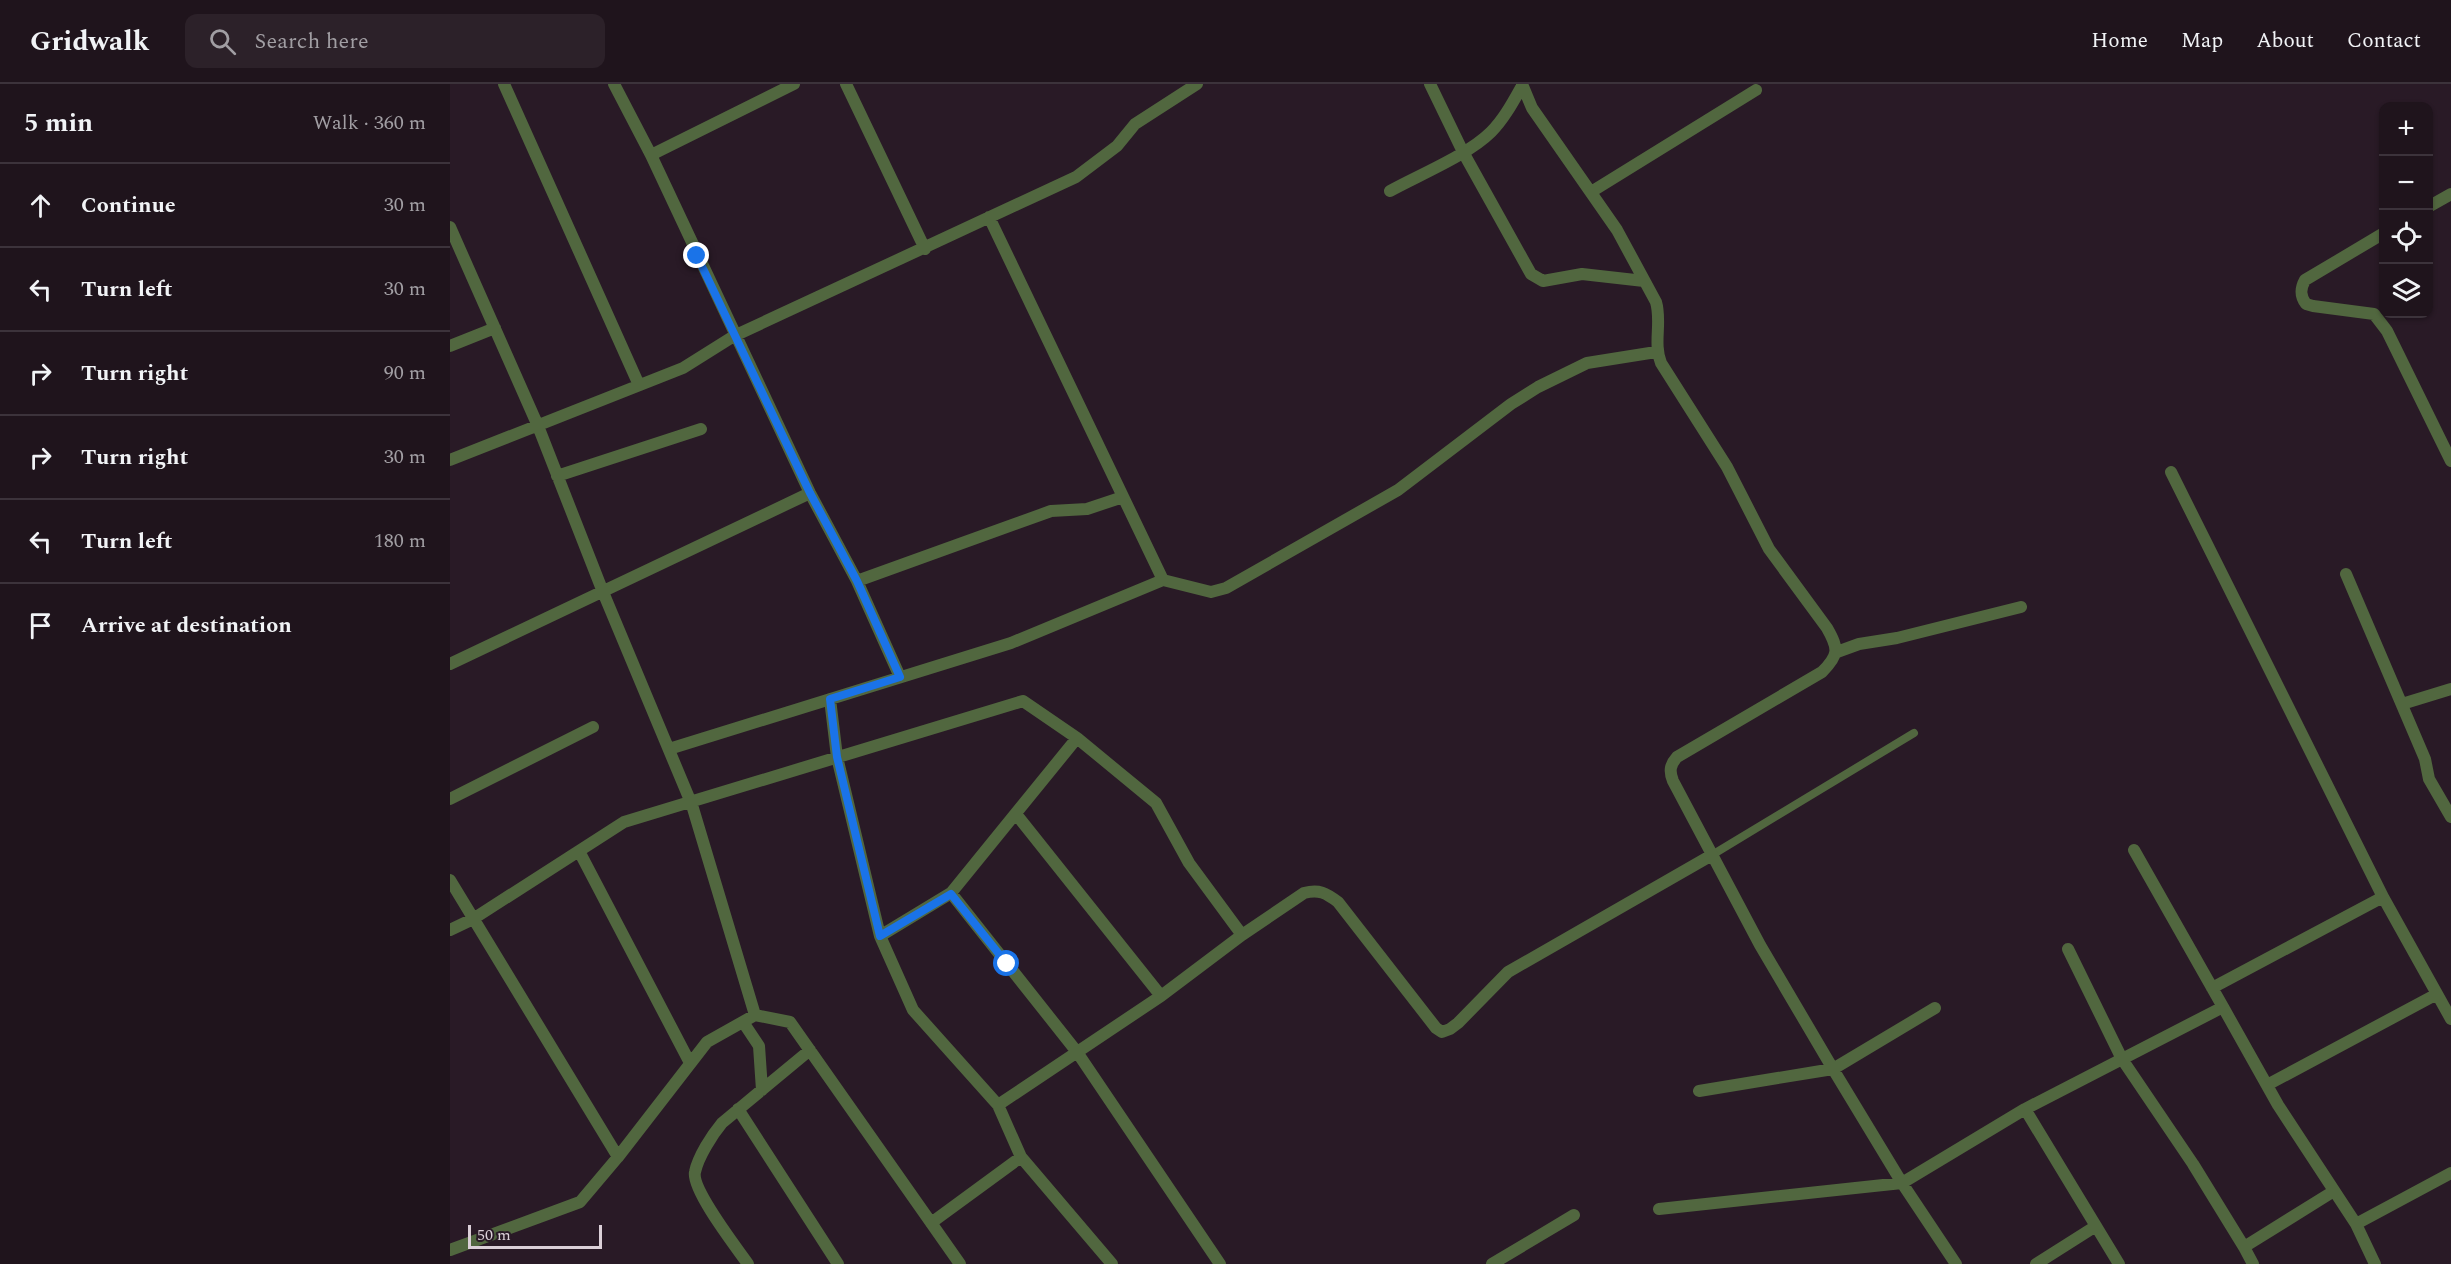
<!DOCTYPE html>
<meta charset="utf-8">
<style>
:root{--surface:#1f141c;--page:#2c2129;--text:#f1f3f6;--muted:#a19ea3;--line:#3c333b}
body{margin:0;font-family:Spectral,serif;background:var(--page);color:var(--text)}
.controls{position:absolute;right:18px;top:18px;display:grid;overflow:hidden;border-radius:12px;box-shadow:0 2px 4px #0004}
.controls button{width:54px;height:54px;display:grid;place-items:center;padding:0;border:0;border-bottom:2px solid var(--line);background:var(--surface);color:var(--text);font:30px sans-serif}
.scale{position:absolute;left:18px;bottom:15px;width:134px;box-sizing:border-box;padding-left:6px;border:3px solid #dbd0d8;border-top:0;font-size:16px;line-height:21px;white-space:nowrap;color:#dbd0d8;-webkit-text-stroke:4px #291a26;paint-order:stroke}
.stop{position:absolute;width:18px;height:18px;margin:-14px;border:4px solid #1a73e8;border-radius:50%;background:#fff}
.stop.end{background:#1a73e8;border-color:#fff;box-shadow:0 2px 6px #0008}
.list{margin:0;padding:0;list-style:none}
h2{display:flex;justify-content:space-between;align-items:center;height:78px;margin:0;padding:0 24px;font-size:26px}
h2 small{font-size:20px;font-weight:400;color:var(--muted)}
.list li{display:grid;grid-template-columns:39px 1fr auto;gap:18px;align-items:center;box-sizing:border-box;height:84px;padding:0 24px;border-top:2px solid var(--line)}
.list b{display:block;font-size:22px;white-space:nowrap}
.list em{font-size:20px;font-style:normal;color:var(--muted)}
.icon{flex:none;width:33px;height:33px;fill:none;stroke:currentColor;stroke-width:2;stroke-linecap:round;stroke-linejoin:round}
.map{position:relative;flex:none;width:2001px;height:1180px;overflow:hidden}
header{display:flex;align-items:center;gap:36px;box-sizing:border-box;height:84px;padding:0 30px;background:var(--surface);border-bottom:2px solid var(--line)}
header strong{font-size:28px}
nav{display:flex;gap:33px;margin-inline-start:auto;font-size:21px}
.search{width:420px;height:54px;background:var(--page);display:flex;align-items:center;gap:15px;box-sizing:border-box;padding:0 21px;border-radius:12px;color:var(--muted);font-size:22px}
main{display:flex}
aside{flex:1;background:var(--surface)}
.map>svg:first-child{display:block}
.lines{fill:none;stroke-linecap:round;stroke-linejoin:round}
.lane{stroke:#51673f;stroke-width:8}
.street{stroke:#51673f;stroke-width:12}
.route{stroke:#1a73e8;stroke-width:8}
</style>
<header>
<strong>Gridwalk</strong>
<div class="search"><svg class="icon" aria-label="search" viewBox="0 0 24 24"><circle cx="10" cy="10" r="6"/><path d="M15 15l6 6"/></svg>Search here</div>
<nav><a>Home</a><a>Map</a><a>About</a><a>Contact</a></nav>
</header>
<main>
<aside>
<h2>5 min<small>Walk · 360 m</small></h2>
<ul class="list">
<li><svg class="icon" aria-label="ahead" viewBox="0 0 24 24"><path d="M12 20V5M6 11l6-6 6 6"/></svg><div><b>Continue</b></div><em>30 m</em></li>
<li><svg class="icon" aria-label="left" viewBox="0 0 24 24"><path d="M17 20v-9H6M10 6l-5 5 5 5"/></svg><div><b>Turn left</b></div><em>30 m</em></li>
<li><svg class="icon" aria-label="right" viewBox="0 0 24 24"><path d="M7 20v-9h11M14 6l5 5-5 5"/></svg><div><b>Turn right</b></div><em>90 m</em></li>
<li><svg class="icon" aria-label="right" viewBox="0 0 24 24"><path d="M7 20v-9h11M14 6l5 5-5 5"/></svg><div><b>Turn right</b></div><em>30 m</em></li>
<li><svg class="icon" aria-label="left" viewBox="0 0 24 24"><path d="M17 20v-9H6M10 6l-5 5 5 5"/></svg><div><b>Turn left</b></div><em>180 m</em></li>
<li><svg class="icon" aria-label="arrive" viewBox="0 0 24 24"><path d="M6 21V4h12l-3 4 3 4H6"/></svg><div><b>Arrive at destination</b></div></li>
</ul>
</aside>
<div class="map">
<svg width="2001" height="1180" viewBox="0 0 2001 1180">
<rect width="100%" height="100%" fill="#291a26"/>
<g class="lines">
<!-- lane -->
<path class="lane" d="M1262,771L1464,649"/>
<!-- street -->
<path class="street" d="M54,0L189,301
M164,0L201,71L360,409L407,497L450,593
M396,0L475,165
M980,0L1013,68L1081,190L1093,197L1132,190L1194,197
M1072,0L1082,24L1167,146L1206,218C1212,238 1203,259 1211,279L1277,383L1319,465L1377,544C1389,565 1389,571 1372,588L1227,673C1220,681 1219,687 1223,697L1310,861L1383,985L1485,924
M201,71L344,0
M940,107C969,91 1018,71 1041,48C1054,35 1063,18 1072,2
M1141,108L1306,6
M1978,123L2001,110
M539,133L713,496
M0,143L88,342L153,508L242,721L305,931
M1934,149L1855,196C1850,205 1850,212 1856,220L1863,222L1924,230L1937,247L2001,377
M0,262L45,244
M0,376L233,284L284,252L626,93L667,62L685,40L747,0
M1721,388L1933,813
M107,392L251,345
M1896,490L1975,675L1979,695L2001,733
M407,497L601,427L637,425L673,413
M1387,568L1409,560L1447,554L1571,523
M0,580L360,409
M380,615L387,673L430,852
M1952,620L2001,605
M627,654L501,809L430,852L463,926L548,1021L711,912L792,851L854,809C869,805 876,809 888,818L986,944L992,948L1000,945L1008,939L1058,888L1262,771
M219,665L561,559L713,496L761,508L776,504L948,406L1061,320L1088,303L1137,279L1206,268
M0,715L143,643
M566,730L711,912
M1684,766L1773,923
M129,767L240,979
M0,796L168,1073
M501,809L627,968L770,1180
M0,846L23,835L174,738L573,617L627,654L706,719L739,779L792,851
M1618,865L1672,975L1743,1080L1794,1163L1884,1107
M1762,904L1933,813L2001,935
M293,938L309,962L312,1006
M1817,1001L1987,910
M548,1021L571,1073L662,1180
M288,1025L388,1180
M1575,1025L1669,1180
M1209,1125L1452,1099L1383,985L1249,1007
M481,1139L571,1073
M1906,1140L1925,1180
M1794,1163L1803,1180
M0,1166L130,1118L168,1073L257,958L305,931L340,938L510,1180
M298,1180C286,1163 241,1105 245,1088C248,1073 262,1051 272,1039L360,966
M1042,1180L1124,1131
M1506,1180L1452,1099L1575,1025L1773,923L1828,1021L1906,1140L2001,1089
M1586,1180L1646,1142"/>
</g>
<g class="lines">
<!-- route -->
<path class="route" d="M247,172L360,409L407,497L450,593L380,615L387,673L430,852L501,810L557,880"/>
</g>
</svg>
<div class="controls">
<button>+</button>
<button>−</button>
<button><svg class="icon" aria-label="locate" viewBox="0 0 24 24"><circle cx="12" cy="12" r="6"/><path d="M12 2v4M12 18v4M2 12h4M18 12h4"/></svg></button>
<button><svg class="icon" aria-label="layers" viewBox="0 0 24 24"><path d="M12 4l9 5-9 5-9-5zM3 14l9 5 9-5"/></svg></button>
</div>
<div class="scale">50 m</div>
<div class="stop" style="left:557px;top:880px"></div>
<div class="stop end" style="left:247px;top:172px"></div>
</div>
</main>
